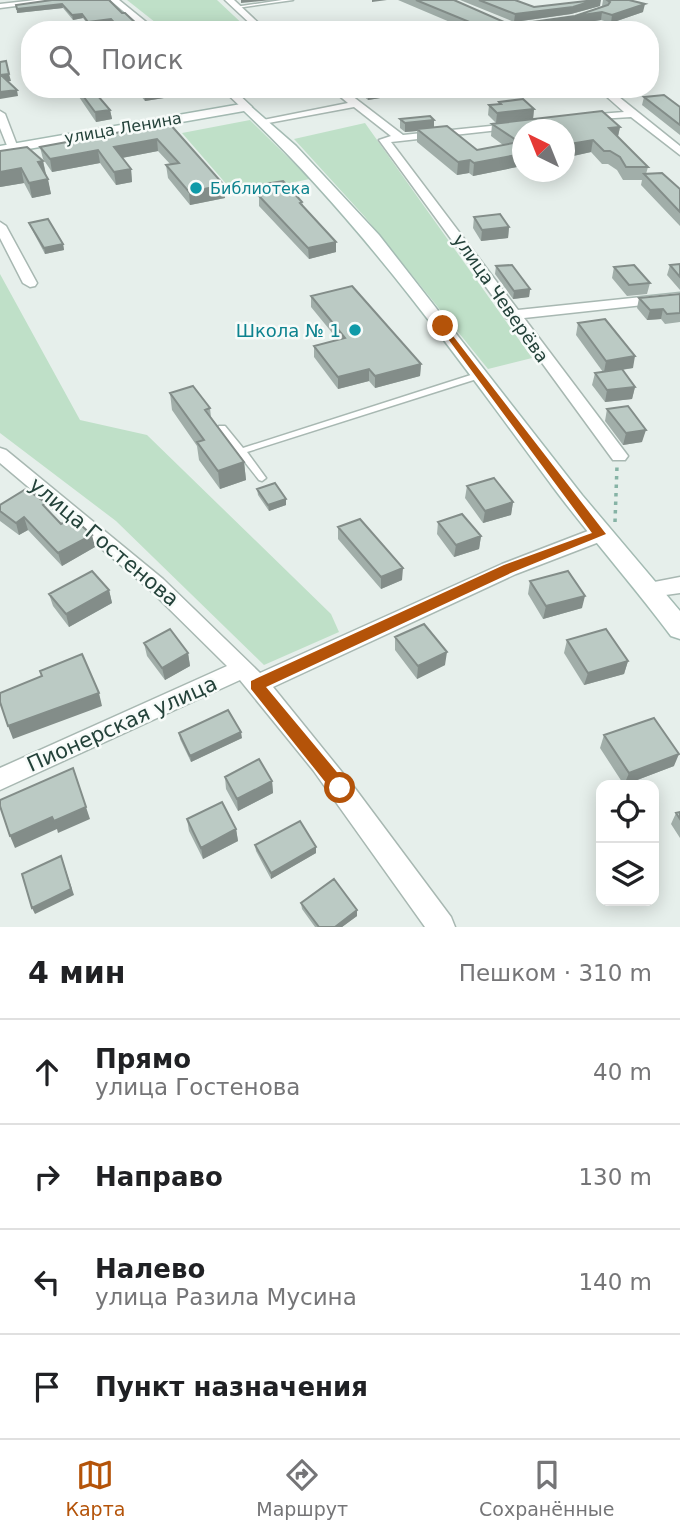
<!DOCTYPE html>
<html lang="ru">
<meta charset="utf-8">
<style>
:root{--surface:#fff;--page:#f2f2f2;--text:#202124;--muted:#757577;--line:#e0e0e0;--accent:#b45309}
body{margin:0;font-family:"DejaVu Sans",sans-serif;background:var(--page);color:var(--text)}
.controls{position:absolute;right:21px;bottom:21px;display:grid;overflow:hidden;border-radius:14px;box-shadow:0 4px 18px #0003}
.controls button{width:63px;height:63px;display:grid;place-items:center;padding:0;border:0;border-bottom:2px solid var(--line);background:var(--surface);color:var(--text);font:35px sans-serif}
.compass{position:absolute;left:512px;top:119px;width:63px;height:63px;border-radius:50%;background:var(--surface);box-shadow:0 4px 18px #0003;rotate:317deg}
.stop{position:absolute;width:21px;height:21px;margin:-16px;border:5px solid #b45309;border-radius:50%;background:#fff}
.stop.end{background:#b45309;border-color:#fff;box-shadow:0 2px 7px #0008}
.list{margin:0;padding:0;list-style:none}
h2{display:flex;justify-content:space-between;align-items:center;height:91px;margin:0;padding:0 28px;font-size:30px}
h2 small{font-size:23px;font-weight:400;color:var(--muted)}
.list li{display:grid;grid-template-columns:46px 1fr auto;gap:21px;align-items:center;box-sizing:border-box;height:105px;padding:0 28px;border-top:2px solid var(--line)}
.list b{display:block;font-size:26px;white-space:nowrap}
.list p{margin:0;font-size:23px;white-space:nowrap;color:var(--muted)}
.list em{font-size:23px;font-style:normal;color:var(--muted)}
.icon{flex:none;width:38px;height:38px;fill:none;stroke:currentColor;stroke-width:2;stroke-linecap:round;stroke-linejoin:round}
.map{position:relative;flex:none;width:680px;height:927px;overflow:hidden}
.search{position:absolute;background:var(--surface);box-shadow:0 4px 18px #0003;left:21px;right:21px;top:21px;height:77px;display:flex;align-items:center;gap:18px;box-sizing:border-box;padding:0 24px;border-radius:28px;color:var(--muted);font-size:26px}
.sheet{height:511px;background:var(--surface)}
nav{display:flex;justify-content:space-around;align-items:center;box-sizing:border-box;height:98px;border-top:2px solid var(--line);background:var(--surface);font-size:19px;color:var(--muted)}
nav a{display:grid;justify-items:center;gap:4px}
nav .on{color:var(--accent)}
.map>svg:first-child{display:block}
.green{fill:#bfe0c8}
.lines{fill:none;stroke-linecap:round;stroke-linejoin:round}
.lane-casing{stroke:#a8b8b2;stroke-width:3}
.street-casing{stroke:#a8b8b2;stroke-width:3}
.secondary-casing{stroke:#a4bbb3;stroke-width:3}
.path{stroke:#86b3a5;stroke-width:3.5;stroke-dasharray:3.5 5;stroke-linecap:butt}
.lane{fill:#fff;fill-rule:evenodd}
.street{fill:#fff;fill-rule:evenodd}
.secondary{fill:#fff;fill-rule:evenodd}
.wall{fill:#a1aea9}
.shaded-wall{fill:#838d89}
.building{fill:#bbcac4;stroke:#838d89;stroke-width:2}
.route{fill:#b45309}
.culture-dot{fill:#0f9aa8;stroke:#f7fbf9;stroke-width:2.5}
.labels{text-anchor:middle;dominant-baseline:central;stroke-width:5;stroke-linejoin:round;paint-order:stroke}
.far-street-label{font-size:16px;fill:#24423a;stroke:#f7fbf9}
.far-culture-label{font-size:16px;fill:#0d838f;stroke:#f7fbf9;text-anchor:start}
.street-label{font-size:18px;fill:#24423a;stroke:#f7fbf9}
.culture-label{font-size:18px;fill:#0d838f;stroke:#f7fbf9;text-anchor:end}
.near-street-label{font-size:21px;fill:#24423a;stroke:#f7fbf9}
</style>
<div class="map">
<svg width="680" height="927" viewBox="0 0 680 927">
<rect width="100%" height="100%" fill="#e6efeb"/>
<!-- green -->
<path class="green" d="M127,0H217L249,30H165Z
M250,120L310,179L235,194L182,133Z
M365,123L532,358L488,369L365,217L294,139Z
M0,274L80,420L147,435L331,614L339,632L264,665L116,521L0,433Z"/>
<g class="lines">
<!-- lane casing -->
<g class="lane-casing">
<path id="lane" d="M282,0H293L237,8L235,7Z
M100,89H112L96,93L99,98L95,99L91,92Z
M477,373H480L484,375L483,377L247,452L266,478L262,481L259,480L218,428L219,426H225L243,448Z"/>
</g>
<!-- street casing -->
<g class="street-casing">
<path id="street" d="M36,0H63L0,8V4Z
M110,0H119L156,30H146Z
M225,0H234L266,30H257Z
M222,89H233L252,107L243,109Z
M331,89H343L403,135L520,123L521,125L516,128L391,142L518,310L680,293V301L524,318L625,452L628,456L625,460H613L510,319L506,318L505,313L379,140L391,136L354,107L263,124L258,121L348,103Z
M598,89H609L680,146V155L631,117L582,120L581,118L586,115L624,112Z
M0,111L5,114L18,148L17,150L8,148L0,128Z
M0,222L6,226L37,283L35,286L30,287L23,283L0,238Z
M0,448L6,450L163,579L260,673L502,564L593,529H607L609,534L607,539L516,574L273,687L354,787L451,917L455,927H425L313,770L240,680L0,790V768L227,666L149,589L0,463Z
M680,577V593L651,597L644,594L641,589L644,584Z"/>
</g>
<!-- secondary casing -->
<g class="secondary-casing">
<path id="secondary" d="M247,103L296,146L379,235L582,495L680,611V639L671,636C633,585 591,538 553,487C456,356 363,224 244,111L0,154V146Z"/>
</g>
<!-- path -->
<path class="path" d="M615,522L617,466"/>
<!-- lane -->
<use href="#lane" class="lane"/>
<!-- street -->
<use href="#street" class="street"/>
<!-- secondary -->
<use href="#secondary" class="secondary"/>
</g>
<!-- wall -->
<path class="wall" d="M52,0L122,13L143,30H118L111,23L89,26L83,18L73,20L63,8L17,13L16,5Z
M398,0H454L511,25L575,16L603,6H602L603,0H629L643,12L611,23L601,20L559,27L457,25Z
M460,0H515L534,7L600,6L571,14L514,22Z
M76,89H92L110,110L112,119L96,122L77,94Z
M135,89H189V94L145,101Z
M355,89H435L368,100Z
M644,97L680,107V135L642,105Z
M499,102L534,109L533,119L496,123L488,115L489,105L499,104Z
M400,119L434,128L477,150L503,145L491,136L492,124L620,127L618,137L648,167L646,174L680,189V226L641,185L642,180H623L617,170L608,164H602L591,152L564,158V130L522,166L473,176L469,173L457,175L417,142V131L405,132L400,128Z
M169,123L225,198L190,205L168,178L166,165H171L158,151L122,158L131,169L132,182L116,185L100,163L52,172L43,159L40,147Z
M0,151L43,161L51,194L32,198L24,183L0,187Z
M259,185L302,202L303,206L336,252L309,259L259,206Z
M474,217L509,227L508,238L481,241L473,228Z
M29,223L63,244L64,250L45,254L31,228Z
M680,264V290L667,275L670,265Z
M496,266L530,289L529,297L513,299L495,274Z
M614,267L650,283L647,294L627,296L612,278Z
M680,294V322L665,324L661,319L647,320L637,308L639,298Z
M311,296L421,364L420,376L375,388L369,381L338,389L314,357V346L338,340L311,307Z
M578,323L633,368L622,370L635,387L632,399L605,402L592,385L595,373L603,372L576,335Z
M170,393L210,408L211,417L244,462L246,480L220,489L199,460L197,446L172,410Z
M607,409L642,442L623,445L605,421Z
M467,486L513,502L511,515L483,523L465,498Z
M257,489L286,505L269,511L258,495Z
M0,505L47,509L61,524L95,547L62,566L28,530L19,535L0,521Z
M438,522L481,536L479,549L454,557L437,534Z
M338,527L402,580L381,589L338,539Z
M530,581L582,608L543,619L528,594Z
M109,590L112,603L69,627L53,606L49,594Z
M395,637L445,665L417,679L395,650Z
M567,640L628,661L624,674L584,685L564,653Z
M144,643L188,653L190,666L165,680L147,656Z
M179,733L242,738L191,762L180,739Z
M604,735L674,766L624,785L600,748Z
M225,777L272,781L273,793L238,811L226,789Z
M680,812V838L671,824L676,813Z
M187,819L236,829L238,841L203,859L189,831Z
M255,845L316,847V853L271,879L256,851Z
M301,903L357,916L342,927H315L302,909Z"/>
<!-- shaded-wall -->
<path class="shaded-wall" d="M241,0H272L241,3Z
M372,0H387L372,2Z
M595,0H601L600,6L571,14L514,22L515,14Z
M62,4L63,8L17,13V9Z
M645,4L643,12L611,23L612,15Z
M602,12L601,20L548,28L549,20Z
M82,14L83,18L73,20L72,15Z
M111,19V23L89,26L88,22Z
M9,74L11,81L2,82L1,75Z
M143,89H189V94L145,101Z
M381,89H435L368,100V91Z
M17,90L18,96L0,99V92Z
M534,109L533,119L496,123L497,113Z
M110,110L112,119L96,122L95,112Z
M434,120V129H417V131L405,132V123Z
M620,127L617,140L609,128Z
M157,139L158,151L116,159L114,147Z
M593,140L591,152L564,158V145Z
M98,150L100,163L52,172L50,159Z
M522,154V166L473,176L474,163Z
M470,160L469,173L457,175L458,162Z
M43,161L46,176L38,162Z
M21,168L24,183L0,187V172Z
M131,169L132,182L116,185L114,172Z
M48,179L51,194L32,198L29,183Z
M224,185L225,198L190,205L189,192Z
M509,227L508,238L481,241L482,230Z
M336,242V252L309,259L308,248Z
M63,244L64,250L45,254L44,248Z
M530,289L529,297L513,299L514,291Z
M663,309L661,319L647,320L650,310Z
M635,356L633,368L604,372L606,361Z
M421,364L420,376L375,388V376Z
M369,369V381L338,389V377Z
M635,387L632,399L605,402L607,390Z
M646,430L642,442L623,445L626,433Z
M244,462L246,480L220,489L218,471Z
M286,499V505L269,511L268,505Z
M513,502L511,515L483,523L485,511Z
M24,517L28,530L19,535L16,523Z
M92,535L95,547L62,566L58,553Z
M481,536L479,549L454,557L456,545Z
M403,568L402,580L381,589V577Z
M109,590L112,603L69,627L66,614Z
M585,596L582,608L543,619L546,606Z
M447,652L445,665L417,679L418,666Z
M188,653L190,666L165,680L162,668Z
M628,661L624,674L584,685L588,673Z
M99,693L102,706L13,739L8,726Z
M241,732L242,738L191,762L190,756Z
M679,754L674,766L624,785L629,773Z
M272,781L273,793L238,811L237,799Z
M86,807L90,819L58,833L57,829L15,848L10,836L52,817Z
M236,829L238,841L203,859L201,848Z
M316,847V853L271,879V873Z
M61,856L74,895L35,914L32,908Z
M357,910V916L342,927H335Z"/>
<!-- building -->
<path class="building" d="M52,0H109L122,13H125L143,30H121L111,19L88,22L82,14L72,15L62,4L17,9L16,5Z
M416,0H454L511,25L575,16L608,5L610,2L607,0H629L645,4L612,15L602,12L549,20L564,30H422L472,23Z
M479,0H515L534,7L595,0L573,7L515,14Z
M311,22L322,30H283L278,26Z
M6,61L9,74L1,75L17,90L0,92V62Z
M78,89H92L110,110L95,112Z
M366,89H381L368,91Z
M664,95L680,107V125L644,97Z
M523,99L534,109L497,113L489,105L501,104L499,102Z
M602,111L620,127L609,128L648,167H626L620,157L610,151H604L593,140L564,145V130H522V154L474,163L470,160L458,162L417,129L447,126L477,150L519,142L492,124Z
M430,116L434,120L405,123L400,119Z
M169,123L224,185L189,192L166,165L179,163L157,139L114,147L131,169L114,172L98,150L50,159L40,147Z
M27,147L43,161L38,162L48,179L29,183L21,168L0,172V151Z
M662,173L680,189V212L644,174Z
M283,181L302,202L300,203L336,242L308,248L259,196L267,194L259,185Z
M500,214L509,227L482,230L474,217Z
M48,219L63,244L44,248L29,223Z
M680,264V277L670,265Z
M512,265L530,289L514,291L496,266Z
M634,265L650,283L629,285L614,267Z
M352,286L421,364L375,376L369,369L338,377L314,346L345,338L311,296Z
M680,294V313L667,314L663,309L650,310L639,298Z
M605,319L635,356L606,361L578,323Z
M622,369L635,387L607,390L595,373Z
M193,386L210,408L205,410L244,462L218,471L197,442L204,440L170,393Z
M628,406L646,430L626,433L607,409Z
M494,478L513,502L485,511L467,486Z
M275,483L286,499L268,505L257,489Z
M26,489L46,503L43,505L61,524L73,518L92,535L58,553L24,517L16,523L0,511V505Z
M462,514L481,536L456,545L438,522Z
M360,519L403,568L381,577L338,527Z
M92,571L109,590L66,614L49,594Z
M568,571L585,596L546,606L530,581Z
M424,624L447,652L418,666L395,637Z
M170,629L188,653L162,668L144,643Z
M606,629L628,661L588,673L567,640Z
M82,654L99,693L8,726L0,702V693L42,676L40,671Z
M228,710L241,732L190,756L179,733Z
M654,718L679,754L629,773L604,735Z
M259,759L272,781L237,799L225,777Z
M73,768L86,807L54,821L52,817L10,836L0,806V800Z
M222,802L236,829L201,848L187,819Z
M680,812V819L676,813Z
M300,821L316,847L271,873L255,845Z
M61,856L71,889L32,908L22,874Z
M334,879L357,910L335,927H319L301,903Z"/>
<!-- route -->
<path class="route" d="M443,323L606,534L513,572L266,687L346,783L348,788L340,795L334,793L251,689V681L504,565L592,533L440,328Z"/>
<!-- markers -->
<g class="culture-dot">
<circle cx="196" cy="188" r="7"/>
<circle cx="355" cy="330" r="7"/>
</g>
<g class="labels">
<!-- far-street labels -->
<g class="far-street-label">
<text transform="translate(123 128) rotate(-10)">улица Ленина</text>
</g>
<!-- far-culture labels -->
<g class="far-culture-label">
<text x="210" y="188">Библиотека</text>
</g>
<!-- street labels -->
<g class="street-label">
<text transform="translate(501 298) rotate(55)">улица Чеверёва</text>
</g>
<!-- culture labels -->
<g class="culture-label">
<text x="341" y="330">Школа № 1</text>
</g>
<!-- near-street labels -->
<g class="near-street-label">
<text transform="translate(104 542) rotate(40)">улица Гостенова</text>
<text transform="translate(122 724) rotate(-24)">Пионерская улица</text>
</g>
</g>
</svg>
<div class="controls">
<button><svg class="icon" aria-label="locate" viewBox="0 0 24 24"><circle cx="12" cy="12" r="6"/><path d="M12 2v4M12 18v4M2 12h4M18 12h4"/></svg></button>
<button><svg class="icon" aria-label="layers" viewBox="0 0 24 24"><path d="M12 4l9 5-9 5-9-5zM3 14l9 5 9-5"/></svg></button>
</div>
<svg class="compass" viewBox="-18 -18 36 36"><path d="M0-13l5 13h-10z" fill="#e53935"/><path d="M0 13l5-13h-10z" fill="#757577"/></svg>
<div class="stop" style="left:340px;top:788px"></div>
<div class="stop end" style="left:443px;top:326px"></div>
<div class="search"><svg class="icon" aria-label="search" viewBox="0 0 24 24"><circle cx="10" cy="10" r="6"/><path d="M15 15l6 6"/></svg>Поиск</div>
</div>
<section class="sheet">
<h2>4 мин<small>Пешком · 310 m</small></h2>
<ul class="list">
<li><svg class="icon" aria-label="ahead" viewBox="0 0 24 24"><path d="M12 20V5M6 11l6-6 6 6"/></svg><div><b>Прямо</b><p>улица Гостенова</p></div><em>40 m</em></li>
<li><svg class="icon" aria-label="right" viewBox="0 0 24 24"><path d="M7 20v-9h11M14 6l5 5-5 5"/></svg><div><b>Направо</b></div><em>130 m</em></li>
<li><svg class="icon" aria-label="left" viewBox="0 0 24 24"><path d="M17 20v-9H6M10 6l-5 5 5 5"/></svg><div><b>Налево</b><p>улица Разила Мусина</p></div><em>140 m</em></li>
<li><svg class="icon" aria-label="arrive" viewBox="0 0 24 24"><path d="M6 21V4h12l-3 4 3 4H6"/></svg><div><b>Пункт назначения</b></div></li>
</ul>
</section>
<nav>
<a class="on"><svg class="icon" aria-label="map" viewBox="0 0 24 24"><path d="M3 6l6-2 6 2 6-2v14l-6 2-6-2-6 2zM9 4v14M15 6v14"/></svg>Карта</a>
<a><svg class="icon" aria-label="directions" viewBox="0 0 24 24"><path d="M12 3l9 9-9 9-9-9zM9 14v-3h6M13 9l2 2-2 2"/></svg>Маршрут</a>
<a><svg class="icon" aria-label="saved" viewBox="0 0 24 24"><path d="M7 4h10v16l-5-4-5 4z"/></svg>Сохранённые</a>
</nav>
